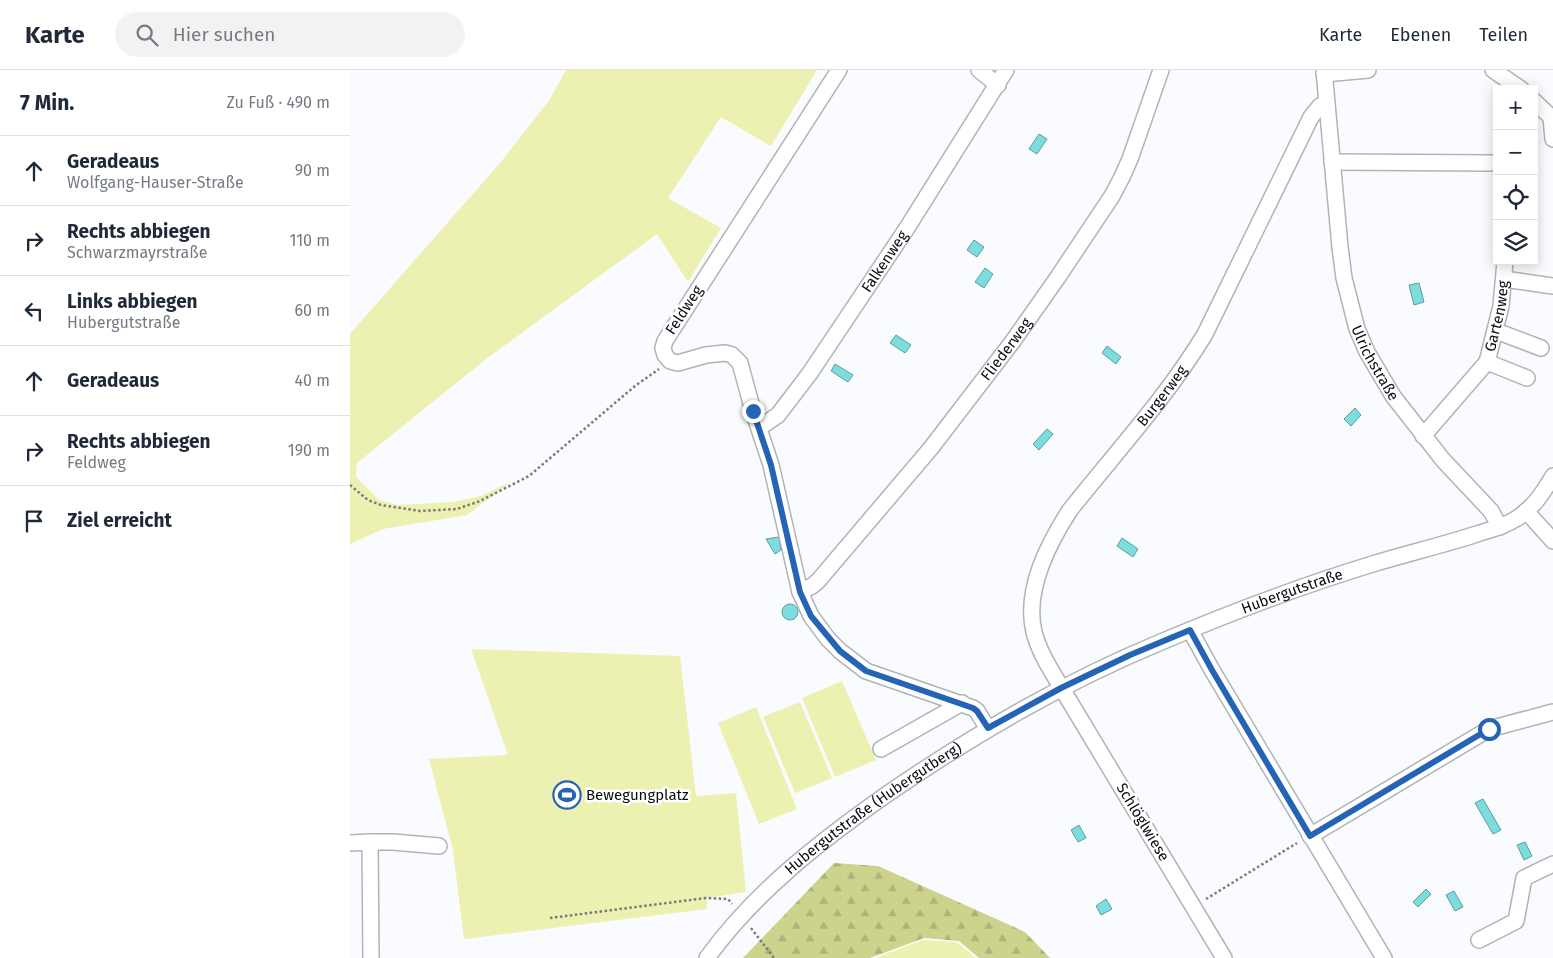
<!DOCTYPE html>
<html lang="de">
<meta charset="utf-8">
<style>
:root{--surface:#fff;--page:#f2f2f3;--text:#1f2937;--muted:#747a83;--line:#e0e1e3}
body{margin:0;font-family:"Fira Sans",sans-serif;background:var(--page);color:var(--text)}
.controls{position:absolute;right:15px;top:15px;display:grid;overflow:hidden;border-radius:0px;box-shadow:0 2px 12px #0003}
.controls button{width:45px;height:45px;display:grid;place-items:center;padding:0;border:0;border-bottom:1px solid var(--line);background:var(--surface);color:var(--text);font:25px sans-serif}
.stop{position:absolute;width:15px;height:15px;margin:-11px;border:4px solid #2563b4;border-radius:50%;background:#fff}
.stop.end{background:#2563b4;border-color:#fff;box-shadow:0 1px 5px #0008}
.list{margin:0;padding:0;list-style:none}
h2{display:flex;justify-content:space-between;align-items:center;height:65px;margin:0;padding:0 20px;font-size:21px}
h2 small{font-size:16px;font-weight:400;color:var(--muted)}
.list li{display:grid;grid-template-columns:32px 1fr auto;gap:15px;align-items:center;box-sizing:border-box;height:70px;padding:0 20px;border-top:1px solid var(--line)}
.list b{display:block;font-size:19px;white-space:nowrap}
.list p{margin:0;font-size:16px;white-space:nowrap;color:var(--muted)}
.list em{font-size:16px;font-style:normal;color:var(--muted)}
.icon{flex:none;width:28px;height:28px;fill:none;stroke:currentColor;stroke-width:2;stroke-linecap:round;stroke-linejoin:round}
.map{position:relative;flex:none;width:1203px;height:888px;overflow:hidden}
header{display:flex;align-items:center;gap:30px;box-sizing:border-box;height:70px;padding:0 25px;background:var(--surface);border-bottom:1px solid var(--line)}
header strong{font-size:24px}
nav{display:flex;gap:28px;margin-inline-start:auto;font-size:18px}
.search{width:350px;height:45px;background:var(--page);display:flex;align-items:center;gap:12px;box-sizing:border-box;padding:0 18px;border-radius:28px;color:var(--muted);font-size:19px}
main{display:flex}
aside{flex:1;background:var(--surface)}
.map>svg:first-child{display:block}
.green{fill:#ecf0b1}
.forest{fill:url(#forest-firs)}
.water{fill:#7ddddd;stroke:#5b9e9f}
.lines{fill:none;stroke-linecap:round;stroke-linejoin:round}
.minor-casing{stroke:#afb3bb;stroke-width:18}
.path{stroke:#7a7b7e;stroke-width:2.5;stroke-dasharray:2.5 2.5;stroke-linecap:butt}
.minor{stroke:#fff;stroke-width:15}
.route{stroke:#2563b4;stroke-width:6}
.labels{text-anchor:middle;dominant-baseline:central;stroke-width:5;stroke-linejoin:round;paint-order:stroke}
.street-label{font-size:15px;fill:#0b0c0e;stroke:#fff}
.poi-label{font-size:15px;fill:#0b0c0e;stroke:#fff;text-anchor:start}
</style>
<header>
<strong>Karte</strong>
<div class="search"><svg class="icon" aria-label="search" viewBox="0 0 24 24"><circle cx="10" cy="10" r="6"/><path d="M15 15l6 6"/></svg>Hier suchen</div>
<nav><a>Karte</a><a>Ebenen</a><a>Teilen</a></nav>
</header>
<main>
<aside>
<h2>7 Min.<small>Zu Fuß · 490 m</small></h2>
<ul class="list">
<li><svg class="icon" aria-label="ahead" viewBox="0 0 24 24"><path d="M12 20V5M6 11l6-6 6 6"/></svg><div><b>Geradeaus</b><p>Wolfgang-Hauser-Straße</p></div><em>90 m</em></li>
<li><svg class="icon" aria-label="right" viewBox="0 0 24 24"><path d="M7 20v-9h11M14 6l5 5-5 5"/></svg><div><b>Rechts abbiegen</b><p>Schwarzmayrstraße</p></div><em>110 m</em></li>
<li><svg class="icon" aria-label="left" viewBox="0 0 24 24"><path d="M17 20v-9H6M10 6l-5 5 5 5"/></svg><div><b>Links abbiegen</b><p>Hubergutstraße</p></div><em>60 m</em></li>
<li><svg class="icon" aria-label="ahead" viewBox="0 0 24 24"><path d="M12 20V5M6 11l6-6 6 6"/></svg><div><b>Geradeaus</b></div><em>40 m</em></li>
<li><svg class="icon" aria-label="right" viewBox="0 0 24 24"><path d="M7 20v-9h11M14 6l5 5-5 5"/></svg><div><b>Rechts abbiegen</b><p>Feldweg</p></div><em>190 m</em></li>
<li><svg class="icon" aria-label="arrive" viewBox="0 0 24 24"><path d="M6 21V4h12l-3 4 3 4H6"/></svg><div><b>Ziel erreicht</b></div></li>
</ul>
</aside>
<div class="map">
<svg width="1203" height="888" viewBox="0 0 1203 888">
<defs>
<pattern id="forest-firs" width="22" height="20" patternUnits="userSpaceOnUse" patternTransform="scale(1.25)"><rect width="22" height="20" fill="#cdd28c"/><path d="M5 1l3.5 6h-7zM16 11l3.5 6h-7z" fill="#afb378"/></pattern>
</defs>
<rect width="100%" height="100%" fill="#fafbff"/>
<!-- green -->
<path class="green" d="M216,0H467L421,76L371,47L318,128L371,158L338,212L307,164L136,289L7,393L6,407L29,430L48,435L104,432L131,426L162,411L117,445L33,459L0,474V264L150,93L200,29Z
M121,579L330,586L346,726L386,723L396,822L357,828V839L114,869L103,780L79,689L158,685Z
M492,611L526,690L485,707L452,628Z
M450,632L482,708L445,723L413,647Z
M406,637L447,739L409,754L368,653Z
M573,870L607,872L626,888H525Z"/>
<!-- forest -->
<path class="forest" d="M484,793L528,796L675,862L700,888H629L609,871L574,868L520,888H393Z"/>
<!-- water -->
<path class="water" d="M689,64L697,69L687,84L679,79Z
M624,170L634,177L627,187L617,180Z
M635,198L643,204L634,218L625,212Z
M1069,213L1074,232L1064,235L1059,215Z
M546,265L561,275L555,283L540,273Z
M757,276L771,287L766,294L752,283Z
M485,294L503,305L498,312L481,301Z
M1005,338L1011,345L1001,356L994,349Z
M697,359L703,364L689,380L683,374Z
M429,467L431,480L425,484L416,469Z
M772,468L788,479L783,487L767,476Z
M432 542a8 8 0 1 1 16 0a8 8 0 1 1-16 0Z
M1133,729L1151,760L1143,764L1125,733Z
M729,755L736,768L728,772L721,760Z
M1175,772L1182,786L1174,790L1167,775Z
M1076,819L1081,824L1068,837L1063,832Z
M1104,821L1113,837L1105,841L1096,825Z
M756,829L762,839L751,845L746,836Z"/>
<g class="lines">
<!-- minor casing -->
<g class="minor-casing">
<g id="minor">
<path d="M489,0L315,271L313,278L315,285L320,291L328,293L356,285L375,283L382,285L390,293L403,341L421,395L450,522L461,546L478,569L490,581L516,601L623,638L627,641L638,659"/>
<path d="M629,0L648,15"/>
<path id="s1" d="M974,0L990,177L994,208L1007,259L1017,282L1043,326L1093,390L1141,441L1150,457"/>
<path d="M1143,0L1171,19"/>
<path d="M974,4L1018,0"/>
<path d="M1184,31L1203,49"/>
<path d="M1201,48L1203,69"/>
<path d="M982,92L1141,93"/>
<path d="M1154,209L1203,216"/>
<path d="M1146,261L1191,278"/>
<path d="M1137,292L1177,308"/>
<path id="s2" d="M409,358L428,345L460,303L557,158L656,0"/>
<path id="s3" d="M1073,366L1137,292L1151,236L1155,192"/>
<path d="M1176,441L1203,471"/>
<path id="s4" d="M450,522L462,516L468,511L581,378L663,271L708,207L762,126L772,107L780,89L811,0"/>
<path d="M840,560L862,600L1034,888"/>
<path d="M531,679L612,633"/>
<path d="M960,766L1139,659L1203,642"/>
<path d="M20,772H43L89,776"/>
<path d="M0,773L20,772L21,888"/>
<path d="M1129,870L1166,851L1174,808L1203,794"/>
<path id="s5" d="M357,888C404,823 468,773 533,727C621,666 712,613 811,572C882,542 953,515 1026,493C1059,483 1093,475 1127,464C1139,460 1153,457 1164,450C1182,440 1193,423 1203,406"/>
<path id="s6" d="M874,888L711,617C701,600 689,582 684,562C674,520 698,474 720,440C766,382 817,327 855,264L961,47L970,36L977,34"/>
</g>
</g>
<!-- path -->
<path class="path" d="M0,415L18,430L31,435L70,441L107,439L130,431L179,406L285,316L309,299
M856,829L947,773
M200,848L356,828L378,829L382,834
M401,858L424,888"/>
<!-- minor -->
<use href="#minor" class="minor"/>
</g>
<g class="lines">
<!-- route -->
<path class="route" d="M403,341L421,395L450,522L461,546L490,581L516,601L623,638L627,641L638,658L711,618L780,585L840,560L862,600L960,766L1139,659"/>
</g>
<!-- icons -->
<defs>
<g id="stadium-ring" transform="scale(1.4375)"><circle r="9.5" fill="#fff" stroke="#2563b4" stroke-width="1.5"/><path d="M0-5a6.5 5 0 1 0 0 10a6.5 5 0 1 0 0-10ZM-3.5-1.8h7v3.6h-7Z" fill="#2563b4"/></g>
</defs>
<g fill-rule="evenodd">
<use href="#stadium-ring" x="217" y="725"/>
</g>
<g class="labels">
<!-- street labels -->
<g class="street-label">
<text stroke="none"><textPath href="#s2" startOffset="210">Falkenweg</textPath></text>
<text transform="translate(334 240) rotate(-57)">Feldweg</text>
<text stroke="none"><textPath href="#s3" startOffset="145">Gartenweg</textPath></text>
<text stroke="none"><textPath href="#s4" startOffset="320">Fliederweg</textPath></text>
<text stroke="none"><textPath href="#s1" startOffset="300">Ulrichstraße</textPath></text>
<text stroke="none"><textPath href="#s6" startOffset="655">Burgerweg</textPath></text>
<text stroke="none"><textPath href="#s5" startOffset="699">Hubergutstraße</textPath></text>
<text stroke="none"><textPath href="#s5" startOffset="225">Hubergutstraße (Hubergutberg)</textPath></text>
<text transform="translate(793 752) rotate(59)">Schlöglwiese</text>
</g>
<!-- poi labels -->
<g class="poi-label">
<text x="236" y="725">Bewegungplatz</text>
</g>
</g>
</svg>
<div class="controls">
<button>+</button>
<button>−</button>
<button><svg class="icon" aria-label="locate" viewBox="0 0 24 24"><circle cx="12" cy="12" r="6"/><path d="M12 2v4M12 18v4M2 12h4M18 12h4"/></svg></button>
<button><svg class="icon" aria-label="layers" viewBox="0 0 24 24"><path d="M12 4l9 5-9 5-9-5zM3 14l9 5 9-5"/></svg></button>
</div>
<div class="stop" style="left:1139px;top:659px"></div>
<div class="stop end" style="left:403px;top:341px"></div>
</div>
</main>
